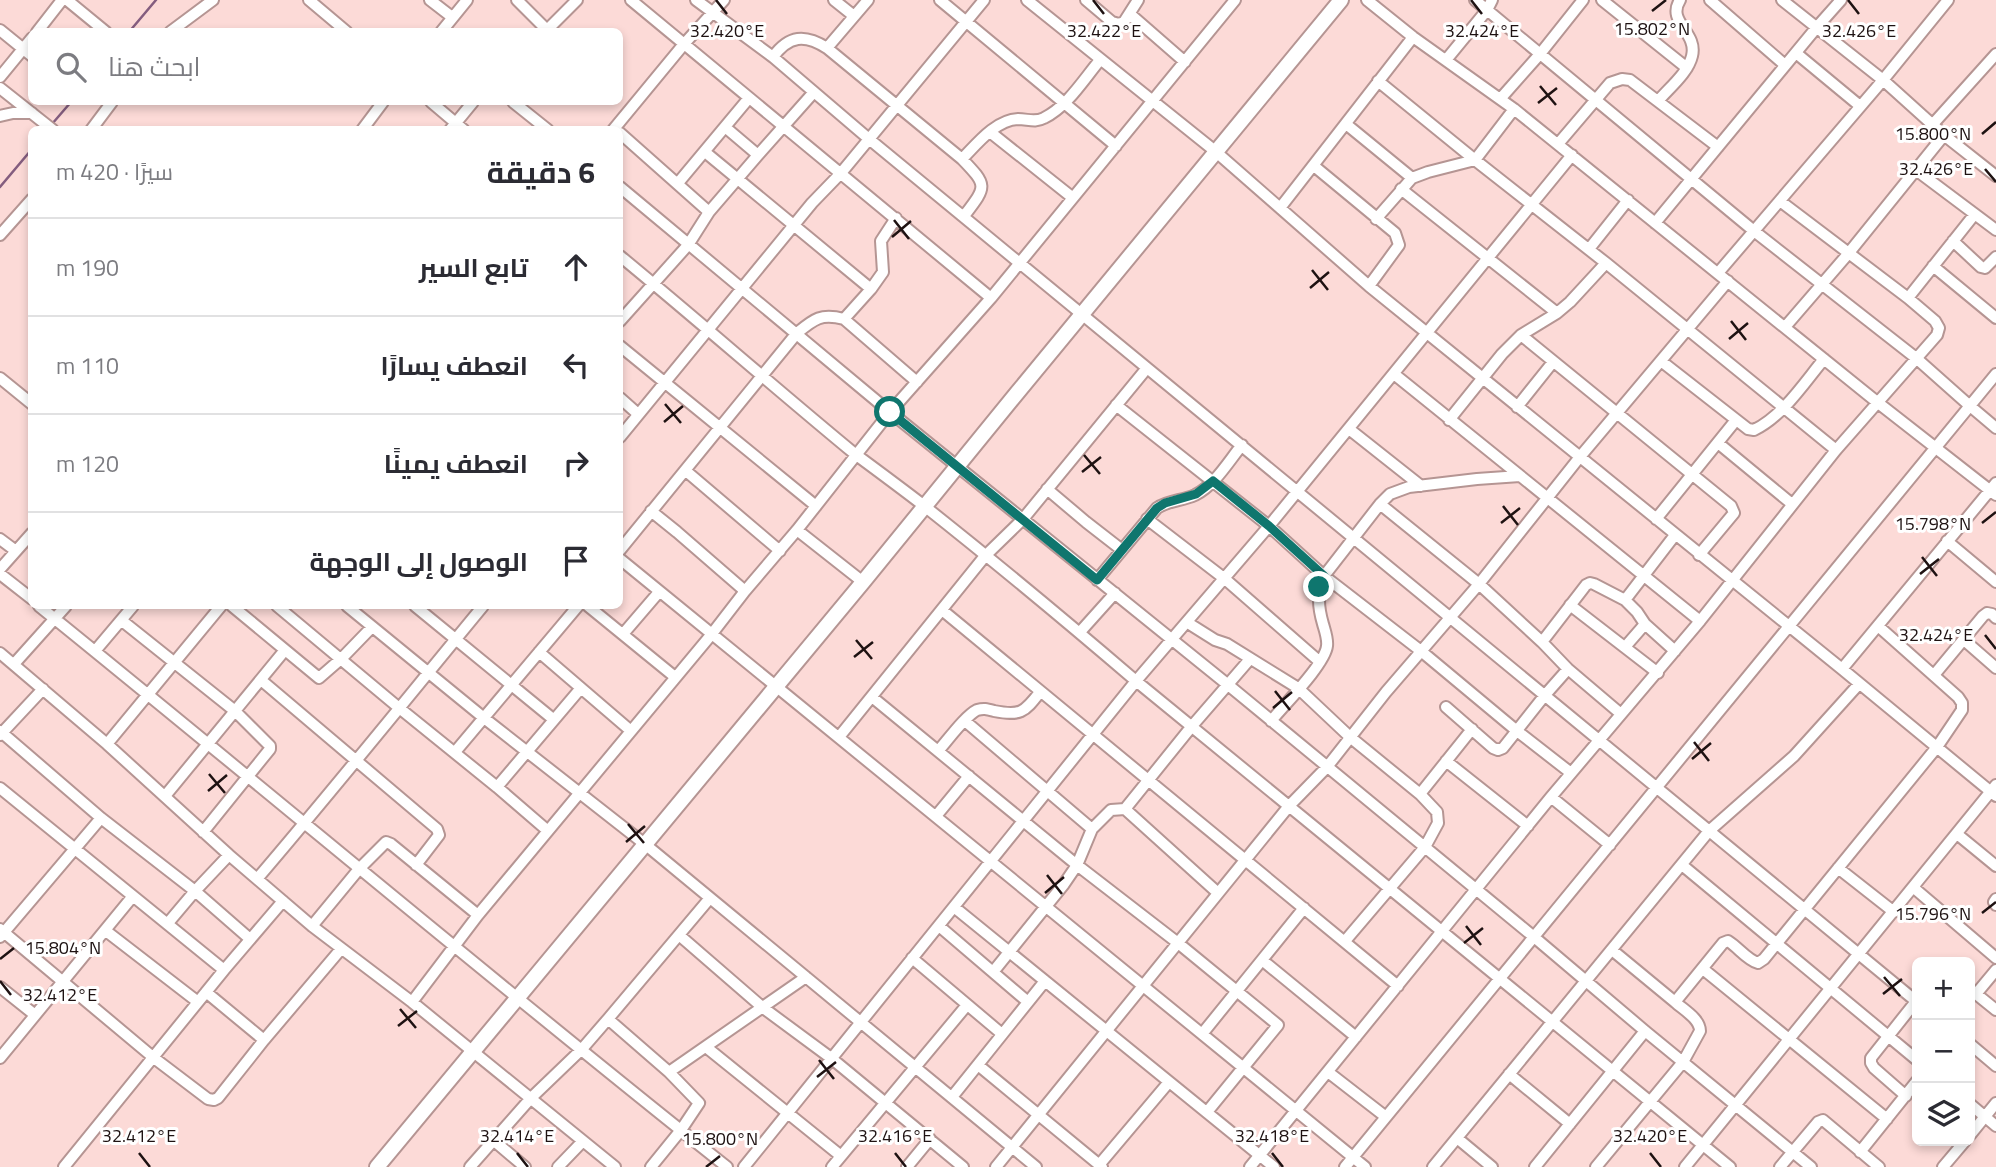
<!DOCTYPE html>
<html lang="ar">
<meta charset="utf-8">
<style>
:root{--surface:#fff;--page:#f2f2f3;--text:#2b2b33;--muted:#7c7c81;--line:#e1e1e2}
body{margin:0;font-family:"Titillium Web",Cairo,sans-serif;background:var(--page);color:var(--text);direction:rtl}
.controls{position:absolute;right:21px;bottom:21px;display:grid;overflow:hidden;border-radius:10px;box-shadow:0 4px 10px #0003}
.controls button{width:63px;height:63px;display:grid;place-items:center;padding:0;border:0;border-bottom:2px solid var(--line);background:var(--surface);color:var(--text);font:35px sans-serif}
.stop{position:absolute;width:21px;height:21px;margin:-16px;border:5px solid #0f766e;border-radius:50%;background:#fff}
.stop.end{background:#0f766e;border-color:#fff;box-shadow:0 2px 7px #0008}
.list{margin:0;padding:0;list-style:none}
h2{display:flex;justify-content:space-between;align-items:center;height:91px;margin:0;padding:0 28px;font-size:30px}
h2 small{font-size:23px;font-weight:400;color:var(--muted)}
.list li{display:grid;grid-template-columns:46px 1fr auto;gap:21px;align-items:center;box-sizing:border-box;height:98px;padding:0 28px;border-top:2px solid var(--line)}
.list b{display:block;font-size:26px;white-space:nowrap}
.list em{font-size:23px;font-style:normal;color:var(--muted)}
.icon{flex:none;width:38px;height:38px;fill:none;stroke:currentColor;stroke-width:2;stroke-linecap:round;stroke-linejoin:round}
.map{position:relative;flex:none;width:1996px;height:1167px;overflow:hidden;direction:ltr}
.search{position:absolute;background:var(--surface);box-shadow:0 4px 10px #0003;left:28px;top:28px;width:595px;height:77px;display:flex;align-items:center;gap:18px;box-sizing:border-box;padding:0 24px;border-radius:10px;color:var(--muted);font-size:26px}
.panel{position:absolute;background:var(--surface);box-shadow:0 4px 10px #0003;left:28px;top:126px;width:595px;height:483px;border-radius:10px;direction:rtl}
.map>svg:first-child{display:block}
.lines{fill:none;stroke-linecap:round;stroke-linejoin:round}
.stream{stroke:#845d7f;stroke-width:2.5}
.minor-casing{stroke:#b59593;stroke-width:14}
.major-casing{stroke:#b59593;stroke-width:18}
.minor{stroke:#fff;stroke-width:10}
.major{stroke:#fff;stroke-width:14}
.route{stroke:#0f766e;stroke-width:9}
.ticks{fill:none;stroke:#1e1212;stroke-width:2.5}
.ticks-label{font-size:18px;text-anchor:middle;fill:#1e1212;stroke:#fff;stroke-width:6;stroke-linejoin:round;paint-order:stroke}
</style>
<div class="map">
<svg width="1996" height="1167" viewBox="0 0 1996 1167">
<rect width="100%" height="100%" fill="#fcdad7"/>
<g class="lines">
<!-- stream -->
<path class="stream" d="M129,32L156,0
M52,124L71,102
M0,187L32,149"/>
<!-- minor casing -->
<g class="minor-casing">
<path id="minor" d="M67,0L106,32
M309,0L347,32
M430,0L452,17
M517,0L547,30
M631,0L991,298
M696,0L773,57L869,139L1917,1002
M834,0L854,16
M940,0L1116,146
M1027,0L1215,151L1369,286L1842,669L1996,796
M1086,0L1112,22L1119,24L1124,22L1138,0
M1367,0L1413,37L1514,109L1877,402L1996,495
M1475,0L1754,231L1916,358L1970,406L1996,428
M1602,0L1687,68
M1710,0L1785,65
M1782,0L1883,80L1944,135L1996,176
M1130,14L1185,62
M0,30L32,56
M37,32L62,0
M170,32L213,0
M441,32L467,0
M545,32L577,0
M827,48L868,0
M1796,53L1860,106
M773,57C789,35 805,34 827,48L962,159C988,186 987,186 964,216
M1446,60L1487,10L1492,0
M0,77L32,38
M1378,81L1475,160L1606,263L1836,450
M0,88L53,130
M1501,98L1540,54L1583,0
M1658,101C1669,88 1688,73 1692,56C1698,32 1666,22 1680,0
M431,102L464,130
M513,102L548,130
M0,116L13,113H32
M1346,124L1412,178
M1933,124L1996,54
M725,127L758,155
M91,130L112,102
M362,130L383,102
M450,130L473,102
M613,130L684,44L724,0
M990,132L1073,198
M620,133L709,212
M1558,144L1610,83L1622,79L1630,80L1718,147
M705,152L871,289
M962,159C976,145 995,120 1018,119C1028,119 1035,123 1044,118C1067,107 1084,79 1100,60
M1314,166L1395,233L1399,245L1369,286
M1916,170L1996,230
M678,183L749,98
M620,187L890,412L1227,684L1534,937L1645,1031L1811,1167
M1401,189L1557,313
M1280,208L1413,37
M1376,219L1412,178L1428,172L1475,160L1514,109
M1655,223L1817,27L1841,0
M0,235L32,199
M1953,241L1981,267L1985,268L1996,257
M1589,249L1628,200
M620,256C699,321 776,389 855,454C878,471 901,488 923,505C995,562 1066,621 1136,681L1730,1167
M1933,266L1996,318
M1718,273L1883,80L1948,0
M1908,298L1974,215
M844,319L871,289L883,272L881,241L896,218
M620,321L688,245L709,212L758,155L814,92
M1785,327L1848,254L1944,135
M1521,335L1731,506L1734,513L1699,555
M620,346L816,506
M1661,361L1748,429L1754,430C1783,416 1804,383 1824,359
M1394,374L1700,621
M0,378L32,404
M620,398L638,414
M1116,405L1269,526L1324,576L1421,651L1517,731L1571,773
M1517,407L1553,362
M1449,420L1502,354L1521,335L1557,313L1570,302L1606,263
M1349,429L1421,486
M620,437L812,203L841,173L984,0
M1718,443L1792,504
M686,471L780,551
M1047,489L1086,522L1122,550
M1380,504L1479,584L1542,642L1568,669L1621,714
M651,511L677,532L745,591
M1147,519L1225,579L1320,662
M1656,519L1736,420
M797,530L863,582
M0,539L16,551
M1947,541L1996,582
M620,550L797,333C814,319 821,313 844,319L917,382
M620,559L1365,1167
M0,569L32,533
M0,574L32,599
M1097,580L1157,508C1169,500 1182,501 1195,495C1215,485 1228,462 1242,445
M1625,600L1637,612L1645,624L1675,651
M1570,605L1658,673
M39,606C269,792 495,983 727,1167
M232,606L319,678L342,658L372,627
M277,606L398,707L497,787L548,831
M347,606L484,718L646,845L1036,1167
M415,606L553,719
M588,606L675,677
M942,610L1398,986
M121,620L235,711L270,746V749L203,832
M1188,623L1215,640L1227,644L1298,688L1350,737L1420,794L1437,812L1438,823L1425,847L1345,941
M1080,632L1115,593
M623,634L659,592
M1964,640L1996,668
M1542,642L1586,585L1590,583L1594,584L1625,600L1675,535
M1625,647L1645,624
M95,651L133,606
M539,652L631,731
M0,653L107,744L229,855L312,926L412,1002L615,1167
M14,664L66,606
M1842,669L1996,483
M1934,675L1983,616L1987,613L1992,614L1996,618
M261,680L437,829L439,835L416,865
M872,697L1077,865L1178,943L1278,1025L1207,1112
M1446,707L1493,748L1498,750L1503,748L1545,695L1568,669
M965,721L1092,829
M1271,721C1284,705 1325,664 1327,646C1328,639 1325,631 1323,624C1318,607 1317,593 1324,576L1380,504L1390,494L1409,487L1477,479L1520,476
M0,731L101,818L195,891L250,939
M0,735L43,689
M839,737L985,556L1023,519L1147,368
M107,744L221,606
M938,751C948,740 965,716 977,710C984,708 987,709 994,711C1020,716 1024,713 1040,692
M455,752L578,606
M1446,761L1528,826
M497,787L581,688
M0,788L224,970
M1420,794L1472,729
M165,796L285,650
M1551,797L1610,845
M1125,809L1192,726L1250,659
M936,816L969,776
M1957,834L1996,866
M1682,865L1917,1060
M1838,868L1894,912
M257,879C334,789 408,697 483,606
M1914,888L1996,958
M1996,899L1994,902L1996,905
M954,907L1274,1167
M168,923L195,891L229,855
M312,926L359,869L386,842L391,844L478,915
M939,926L1028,1002
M0,929L154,1058L208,1099L214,1100L218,1098L264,1040L341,949
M106,931L198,1002
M679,935L762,1007L831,1058L963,1167
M0,937L101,818
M1612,950L1675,1002
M912,958L1002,1034
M1262,960L1356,1037
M1703,969L1887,1119
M993,972L1064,884L1077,865L1092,829L1111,810L1125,809L1218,893
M0,987L35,1015
M1970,989L1996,1010
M206,992L264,1040
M1976,994L1996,970
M412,1002L478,915L711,635L745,591L797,530L890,412L991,298L1235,0
M608,1019L669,1072L699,1103L681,1130L651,1167
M1202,1034L1304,908
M1970,1044L1996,1066
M706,1047L841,1156
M0,1058L133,896
M978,1065L1102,1167
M669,1072L806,977
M1328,1072L1386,1117
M1509,1074L1570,1124
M1906,1096L1874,1068L1871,1063V1058L1917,1000
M952,1097L1045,981
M1970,1104L1996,1126
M1970,1135L1996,1103
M1457,1138L1492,1167
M493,1140L525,1167
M1860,1152L1917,1081
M1099,1165L1169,1082
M64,1167L224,970L283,901
M470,1167L531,1098L582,1049L608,1019L710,898
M558,1167L583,1141
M744,1167L1136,681L1269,526L1572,155
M832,1167L967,1005
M907,1167L930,1139
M996,1167L1289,806L1327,767L1386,692L1479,584L1579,458L1728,281
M1250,1167L1551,797L1700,621L1836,450L1937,335L1939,328L1935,321L1908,298L1780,201
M1345,1167L1996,374
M1433,1167L1709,831L1794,756L1859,684
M1535,1167L1645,1031
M1596,1167L1683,1062L1700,1031C1700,1019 1684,1010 1675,1002L1723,943L1728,941C1738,947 1747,960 1758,963L1764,959L1937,747L1962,710V703L1958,697L1878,626
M1685,1167L1996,785
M1780,1167L1818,1122L1823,1120L1879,1167
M1943,1167L1965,1141"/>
</g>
<!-- major casing -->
<g class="major-casing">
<path id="major" d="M377,1167L863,582L1017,393L1341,0"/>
</g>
<!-- minor -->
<use href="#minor" class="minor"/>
<!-- major -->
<use href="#major" class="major"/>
</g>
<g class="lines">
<!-- route -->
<path class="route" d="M890,412L1097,580L1157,508L1165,503L1196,494L1213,481L1269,526L1324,576L1319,587"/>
</g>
<!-- ticks -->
<path class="ticks" d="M716,0L727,14M1093,0L1104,14M1471,0L1482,14M1848,0L1859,14M1652,11L1666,0M1540,86L1556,105M1538,103L1557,88M1982,134L1996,122M1985,169L1996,182M894,220L909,239M892,237L911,221M1312,270L1328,290M1310,288L1329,272M1731,321L1746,340M1729,339L1748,323M665,404L681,423M664,422L683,406M1084,455L1100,474M1082,472L1101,457M1503,506L1518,525M1501,523L1520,508M1982,523L1996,512M1922,557L1937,576M1920,574L1939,559M1985,635L1996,649M856,640L872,659M854,657L873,642M1275,691L1290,710M1273,708L1292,692M1694,742L1709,761M1692,759L1711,743M209,774L225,793M208,791L227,775M628,824L644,843M626,842L645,826M1047,875L1062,894M1045,893L1064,877M1982,913L1996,902M1466,926L1481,945M1464,943L1483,928M0,959L14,948M1884,977L1900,996M0,981L11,995M1883,994L1902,979M400,1009L416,1028M398,1026L417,1011M819,1060L834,1079M817,1077L836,1062M139,1153L150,1167M517,1153L528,1167M895,1153L906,1167M1272,1153L1283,1167M1650,1153L1661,1167M706,1167L720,1156"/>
<g class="ticks-label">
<text x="1652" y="35">15.802°N</text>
<text x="1859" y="37">32.426°E</text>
<text x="1104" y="37">32.422°E</text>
<text x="1482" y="37">32.424°E</text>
<text x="727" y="37">32.420°E</text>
<text x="1933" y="140">15.800°N</text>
<text x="1936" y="175">32.426°E</text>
<text x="1933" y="530">15.798°N</text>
<text x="1936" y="641">32.424°E</text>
<text x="1933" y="920">15.796°N</text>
<text x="63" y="954">15.804°N</text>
<text x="60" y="1001">32.412°E</text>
<text x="139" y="1142">32.412°E</text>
<text x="517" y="1142">32.414°E</text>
<text x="895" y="1142">32.416°E</text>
<text x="1272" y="1142">32.418°E</text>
<text x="1650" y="1142">32.420°E</text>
<text x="720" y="1145">15.800°N</text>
</g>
</svg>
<div class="controls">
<button>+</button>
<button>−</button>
<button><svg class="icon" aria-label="layers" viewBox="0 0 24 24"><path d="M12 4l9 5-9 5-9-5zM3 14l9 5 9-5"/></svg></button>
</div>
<div class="stop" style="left:890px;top:412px"></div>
<div class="stop end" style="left:1319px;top:587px"></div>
<div class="search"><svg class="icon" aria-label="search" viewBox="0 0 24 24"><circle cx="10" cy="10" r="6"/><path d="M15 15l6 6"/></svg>ابحث هنا</div>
<section class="panel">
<h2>6 دقيقة<small>سيرًا · 420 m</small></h2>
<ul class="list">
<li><svg class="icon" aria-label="ahead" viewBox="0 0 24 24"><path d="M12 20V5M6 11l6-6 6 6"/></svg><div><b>تابع السير</b></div><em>190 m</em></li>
<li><svg class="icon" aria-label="left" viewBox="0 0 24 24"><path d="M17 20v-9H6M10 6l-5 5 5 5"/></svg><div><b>انعطف يسارًا</b></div><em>110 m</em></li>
<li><svg class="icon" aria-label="right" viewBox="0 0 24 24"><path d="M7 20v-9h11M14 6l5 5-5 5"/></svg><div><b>انعطف يمينًا</b></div><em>120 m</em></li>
<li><svg class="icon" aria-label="arrive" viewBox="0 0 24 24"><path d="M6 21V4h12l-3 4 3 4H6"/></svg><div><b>الوصول إلى الوجهة</b></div></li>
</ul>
</section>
</div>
